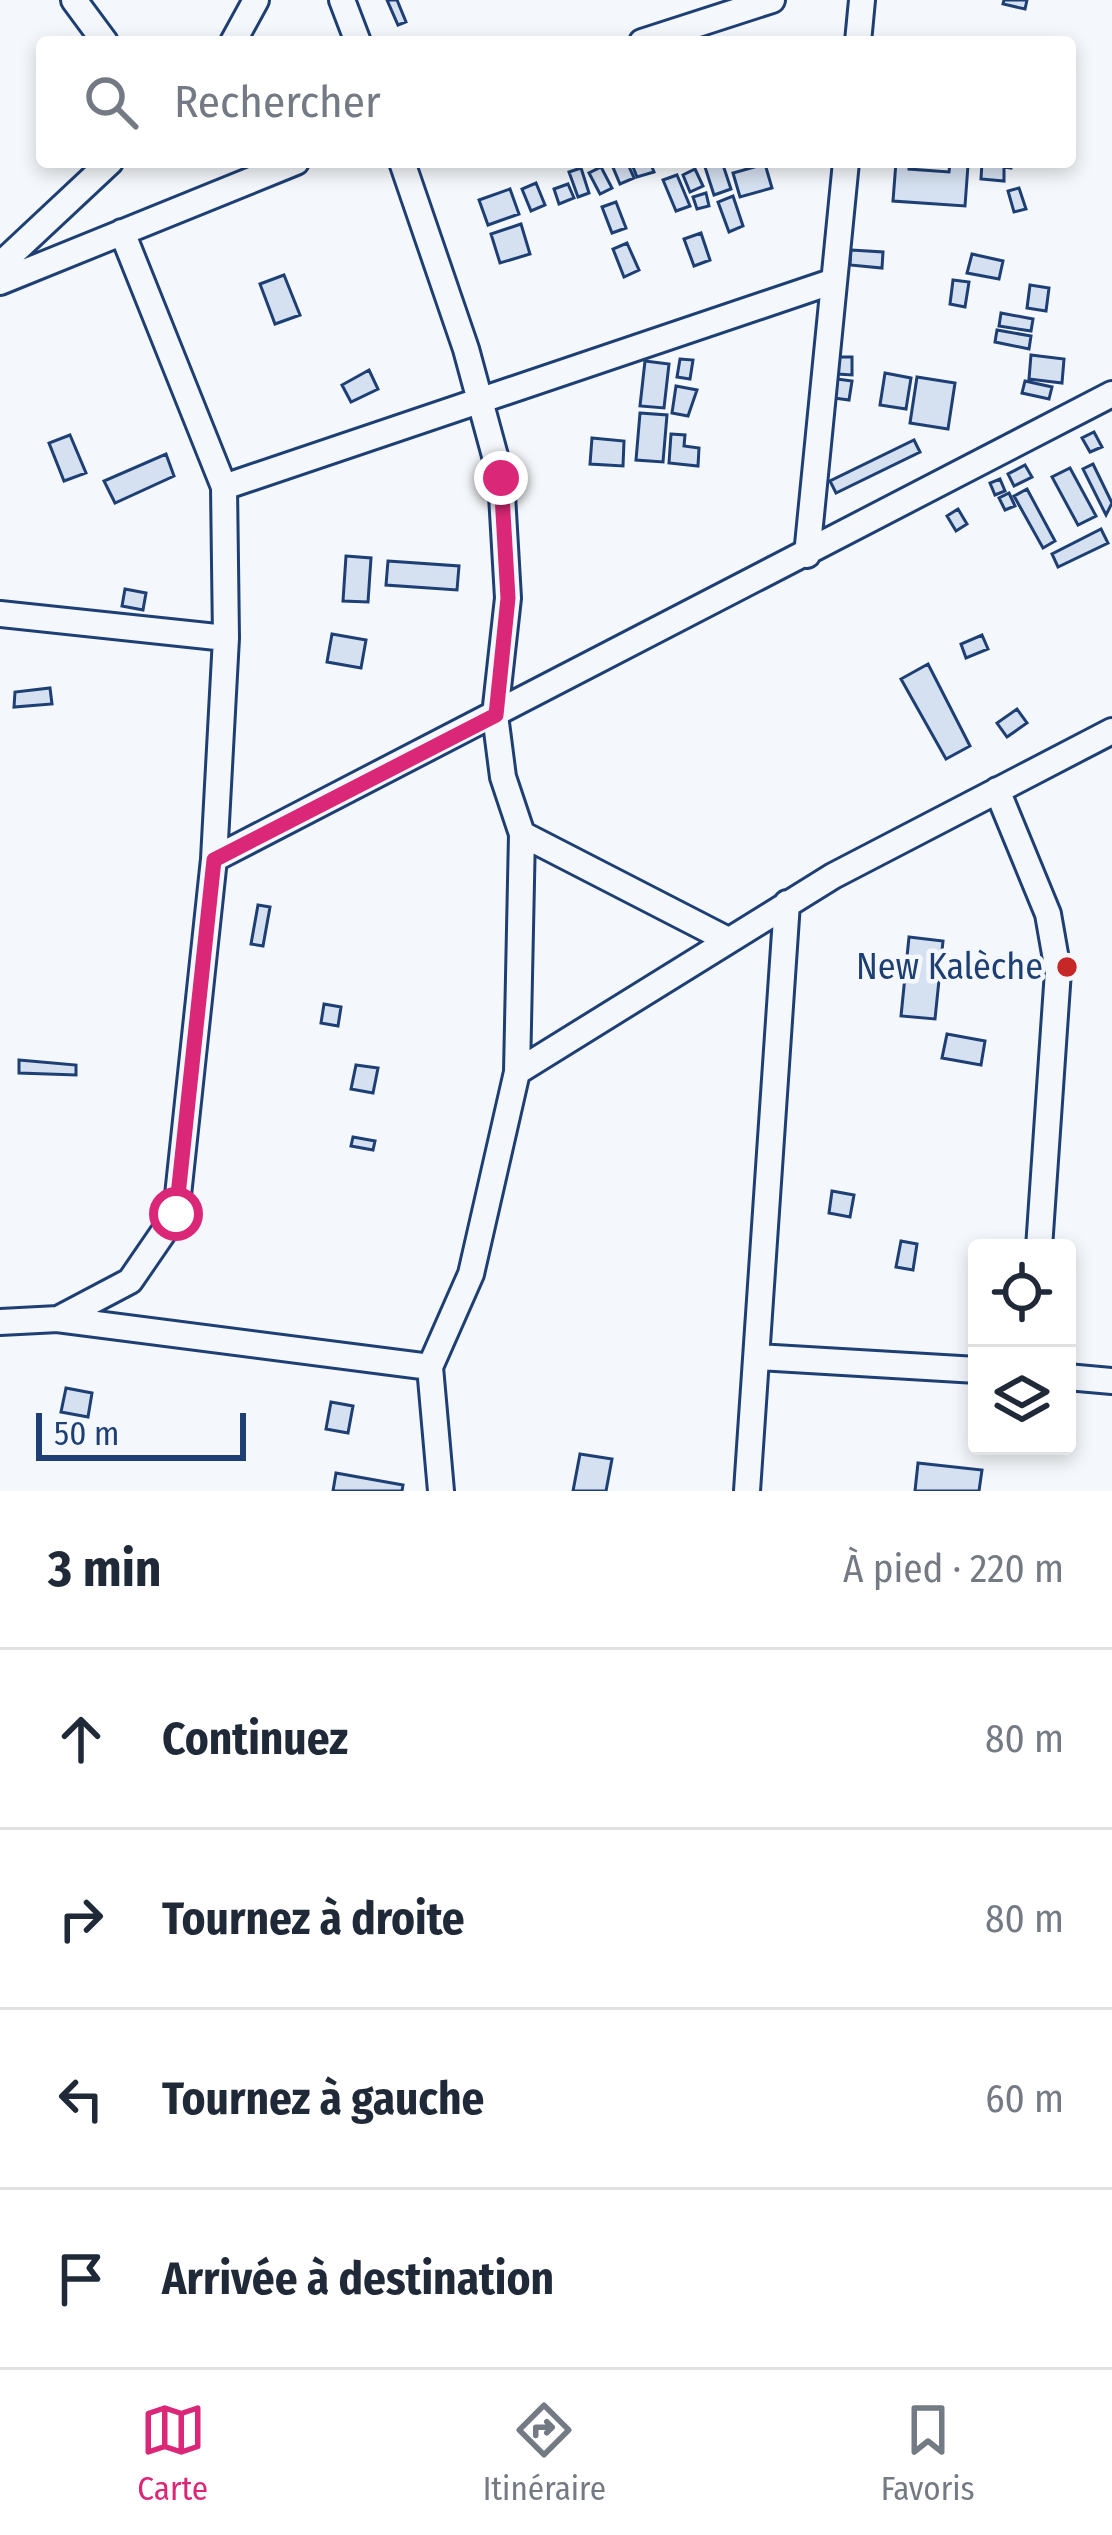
<!DOCTYPE html>
<html lang="fr">
<meta charset="utf-8">
<style>
:root{--surface:#fff;--page:#f2f2f3;--text:#1f2937;--muted:#747a83;--line:#e0e1e3;--accent:#db2777}
body{margin:0;font-family:"Fira Sans Condensed",sans-serif;background:var(--page);color:var(--text)}
.controls{position:absolute;right:36px;bottom:36px;display:grid;overflow:hidden;border-radius:12px;box-shadow:0 6px 18px #0003}
.controls button{width:108px;height:108px;display:grid;place-items:center;padding:0;border:0;border-bottom:3px solid var(--line);background:var(--surface);color:var(--text);font:60px sans-serif}
.scale{position:absolute;left:36px;bottom:30px;width:210px;box-sizing:border-box;padding-left:12px;border:6px solid #1d3f73;border-top:0;font-size:33px;line-height:42px;white-space:nowrap;color:#1d3f73;-webkit-text-stroke:9px #f4f7fb;paint-order:stroke}
.stop{position:absolute;width:36px;height:36px;margin:-27px;border:9px solid #db2777;border-radius:50%;background:#fff}
.stop.end{background:#db2777;border-color:#fff;box-shadow:0 3px 12px #0008}
.list{margin:0;padding:0;list-style:none}
h2{display:flex;justify-content:space-between;align-items:center;height:156px;margin:0;padding:0 48px;font-size:51px}
h2 small{font-size:39px;font-weight:400;color:var(--muted)}
.list li{display:grid;grid-template-columns:78px 1fr auto;gap:36px;align-items:center;box-sizing:border-box;height:180px;padding:0 48px;border-top:3px solid var(--line)}
.list b{display:block;font-size:45px;white-space:nowrap}
.list em{font-size:39px;font-style:normal;color:var(--muted)}
.icon{flex:none;width:66px;height:66px;fill:none;stroke:currentColor;stroke-width:2;stroke-linecap:round;stroke-linejoin:round}
.map{position:relative;flex:none;width:1112px;height:1491px;overflow:hidden}
.search{position:absolute;background:var(--surface);box-shadow:0 6px 18px #0003;left:36px;right:36px;top:36px;height:132px;display:flex;align-items:center;gap:30px;box-sizing:border-box;padding:0 42px;border-radius:12px;color:var(--muted);font-size:45px}
.sheet{height:876px;background:var(--surface)}
nav{display:flex;justify-content:space-around;align-items:center;box-sizing:border-box;height:168px;border-top:3px solid var(--line);background:var(--surface);font-size:33px;color:var(--muted)}
nav a{display:grid;justify-items:center;gap:6px}
nav .on{color:var(--accent)}
.map>svg:first-child{display:block}
.building{fill:#d5e0f0;stroke:#1d3f73;stroke-width:3}
.lines{fill:none;stroke-linecap:round;stroke-linejoin:round}
.minor-casing{stroke:#1d3f73;stroke-width:30}
.minor{stroke:#f4f7fb;stroke-width:24}
.route{stroke:#db2777;stroke-width:15}
.poi-dot{fill:#c62828;stroke:#f4f7fb;stroke-width:4.5}
.labels{text-anchor:middle;dominant-baseline:central;stroke-width:9;stroke-linejoin:round;paint-order:stroke}
.poi-label{font-size:36px;fill:#1d3f73;stroke:#f4f7fb;text-anchor:end}
</style>
<div class="map">
<svg width="1112" height="1491" viewBox="0 0 1112 1491">
<rect width="100%" height="100%" fill="#f4f7fb"/>
<!-- building -->
<path class="building" d="M387,0H397L406,22L398,25Z
M1004,0H1027L1025,9L1003,4Z
M627,162L634,178L620,184L612,165Z
M631,162H650L654,172L637,177Z
M722,162L731,189L714,195L705,167Z
M896,162H909V169L949,172L950,163L968,165L965,206L893,201Z
M982,162H1012L1011,168L1004,167V181L981,179Z
M765,164L772,188L740,197L733,173Z
M601,167L612,188L600,194L589,173Z
M581,168L589,193L578,197L569,172Z
M695,169L703,186L690,192L683,175Z
M677,175L690,206L676,211L663,180Z
M536,183L545,205L531,211L522,189Z
M568,184L574,198L559,204L554,189Z
M1019,188L1026,209L1014,212L1008,191Z
M510,189L519,214L488,225L479,200Z
M706,193L709,206L697,209L693,197Z
M733,196L743,226L729,232L718,202Z
M616,202L626,228L612,233L602,207Z
M521,224L530,254L500,263L491,234Z
M701,233L710,260L694,266L684,239Z
M627,243L639,270L624,277L613,249Z
M851,250L883,252L882,268L850,265Z
M972,254L1003,261L999,279L967,273Z
M284,275L300,315L275,324L260,284Z
M953,280L969,282L965,307L950,304Z
M1030,285L1049,288L1046,311L1027,308Z
M1001,313L1033,319L1031,331L999,326Z
M997,330L1031,336L1029,349L995,342Z
M1031,355L1064,359L1062,383L1029,379Z
M839,357H852V375L838,374Z
M680,359L693,360L690,379L677,377Z
M645,361L669,364L664,408L640,406Z
M369,370L378,389L351,402L342,385Z
M885,373L911,378L906,409L880,405Z
M917,377L955,383L948,429L910,423Z
M837,379L852,381L849,400L834,398Z
M1025,381L1052,387L1049,399L1022,393Z
M676,386L697,390L688,416L672,413Z
M640,413L667,415L663,462L636,460Z
M1094,432L1102,447L1090,452L1082,438Z
M671,434L685,435L684,446L699,448L698,466L669,463Z
M70,435L86,473L64,481L49,443Z
M592,438L624,441L623,466L590,464Z
M914,440L920,452L836,493L830,481Z
M166,454L174,476L115,503L104,481Z
M1093,464L1112,503L1106,515L1083,469Z
M1025,465L1032,477L1014,486L1008,474Z
M1070,468L1096,516L1078,525L1052,477Z
M1000,479L1005,491L995,495L990,483Z
M1027,489L1055,541L1043,548L1014,496Z
M1009,493L1015,506L1005,510L999,498Z
M958,509L967,524L956,531L947,516Z
M1101,529L1108,543L1058,567L1052,554Z
M346,556L371,558L368,602L343,601Z
M388,561L459,566L457,590L386,585Z
M125,589L146,593L143,610L122,606Z
M332,634L366,640L361,668L327,662Z
M982,635L988,649L966,658L961,644Z
M928,664L970,746L946,759L901,679Z
M50,688L52,704L14,707L15,692Z
M1017,709L1027,723L1007,737L997,723Z
M258,905L270,907L263,946L251,944Z
M909,937L943,941L935,1019L901,1016Z
M324,1004L341,1007L338,1026L321,1023Z
M947,1034L985,1041L981,1065L942,1058Z
M19,1060L76,1065V1075L19,1073Z
M356,1065L378,1068L373,1093L351,1089Z
M353,1137L375,1141L373,1150L351,1146Z
M832,1191L854,1195L850,1217L829,1213Z
M901,1241L917,1244L913,1270L896,1267Z
M66,1388L92,1393L88,1417L61,1412Z
M331,1402L353,1406L348,1433L326,1429Z
M580,1454L612,1459L606,1491H573Z
M918,1463L982,1470L979,1491H915Z
M336,1473L403,1485L402,1491H333Z"/>
<g class="lines">
<!-- minor casing -->
<g class="minor-casing">
<path id="minor" d="M74,0L105,42
M342,0L358,42
M233,42L256,0
M642,42L772,0
M858,42L862,0
M402,162L466,349L501,478L508,598L495,715L503,777L522,834L728,940
M122,232L224,487L834,281
M0,265L110,162
M0,282L296,162
M807,555L846,162
M0,614L226,638
M997,790L1048,914L1058,971L1039,1248
M214,859L1112,394
M517,1072L833,876L1112,731
M57,1319L430,1367
M0,1322L58,1319L130,1281L176,1214L214,859L226,638L224,487
M758,1357L977,1370
M1067,1377L1112,1381
M441,1491L430,1367L471,1274L517,1072L522,834
M747,1491L787,903"/>
</g>
<!-- minor -->
<use href="#minor" class="minor"/>
</g>
<g class="lines">
<!-- route -->
<path class="route" d="M176,1214L214,860L496,715L508,598L501,478"/>
</g>
<!-- markers -->
<circle class="poi-dot" cx="1067" cy="967" r="12"/>
<g class="labels">
<!-- poi labels -->
<g class="poi-label">
<text x="1043" y="967">New Kalèche</text>
</g>
</g>
</svg>
<div class="controls">
<button><svg class="icon" aria-label="locate" viewBox="0 0 24 24"><circle cx="12" cy="12" r="6"/><path d="M12 2v4M12 18v4M2 12h4M18 12h4"/></svg></button>
<button><svg class="icon" aria-label="layers" viewBox="0 0 24 24"><path d="M12 4l9 5-9 5-9-5zM3 14l9 5 9-5"/></svg></button>
</div>
<div class="scale">50 m</div>
<div class="stop" style="left:176px;top:1214px"></div>
<div class="stop end" style="left:501px;top:478px"></div>
<div class="search"><svg class="icon" aria-label="search" viewBox="0 0 24 24"><circle cx="10" cy="10" r="6"/><path d="M15 15l6 6"/></svg>Rechercher</div>
</div>
<section class="sheet">
<h2>3 min<small>À pied · 220 m</small></h2>
<ul class="list">
<li><svg class="icon" aria-label="ahead" viewBox="0 0 24 24"><path d="M12 20V5M6 11l6-6 6 6"/></svg><div><b>Continuez</b></div><em>80 m</em></li>
<li><svg class="icon" aria-label="right" viewBox="0 0 24 24"><path d="M7 20v-9h11M14 6l5 5-5 5"/></svg><div><b>Tournez à droite</b></div><em>80 m</em></li>
<li><svg class="icon" aria-label="left" viewBox="0 0 24 24"><path d="M17 20v-9H6M10 6l-5 5 5 5"/></svg><div><b>Tournez à gauche</b></div><em>60 m</em></li>
<li><svg class="icon" aria-label="arrive" viewBox="0 0 24 24"><path d="M6 21V4h12l-3 4 3 4H6"/></svg><div><b>Arrivée à destination</b></div></li>
</ul>
</section>
<nav>
<a class="on"><svg class="icon" aria-label="map" viewBox="0 0 24 24"><path d="M3 6l6-2 6 2 6-2v14l-6 2-6-2-6 2zM9 4v14M15 6v14"/></svg>Carte</a>
<a><svg class="icon" aria-label="directions" viewBox="0 0 24 24"><path d="M12 3l9 9-9 9-9-9zM9 14v-3h6M13 9l2 2-2 2"/></svg>Itinéraire</a>
<a><svg class="icon" aria-label="saved" viewBox="0 0 24 24"><path d="M7 4h10v16l-5-4-5 4z"/></svg>Favoris</a>
</nav>
